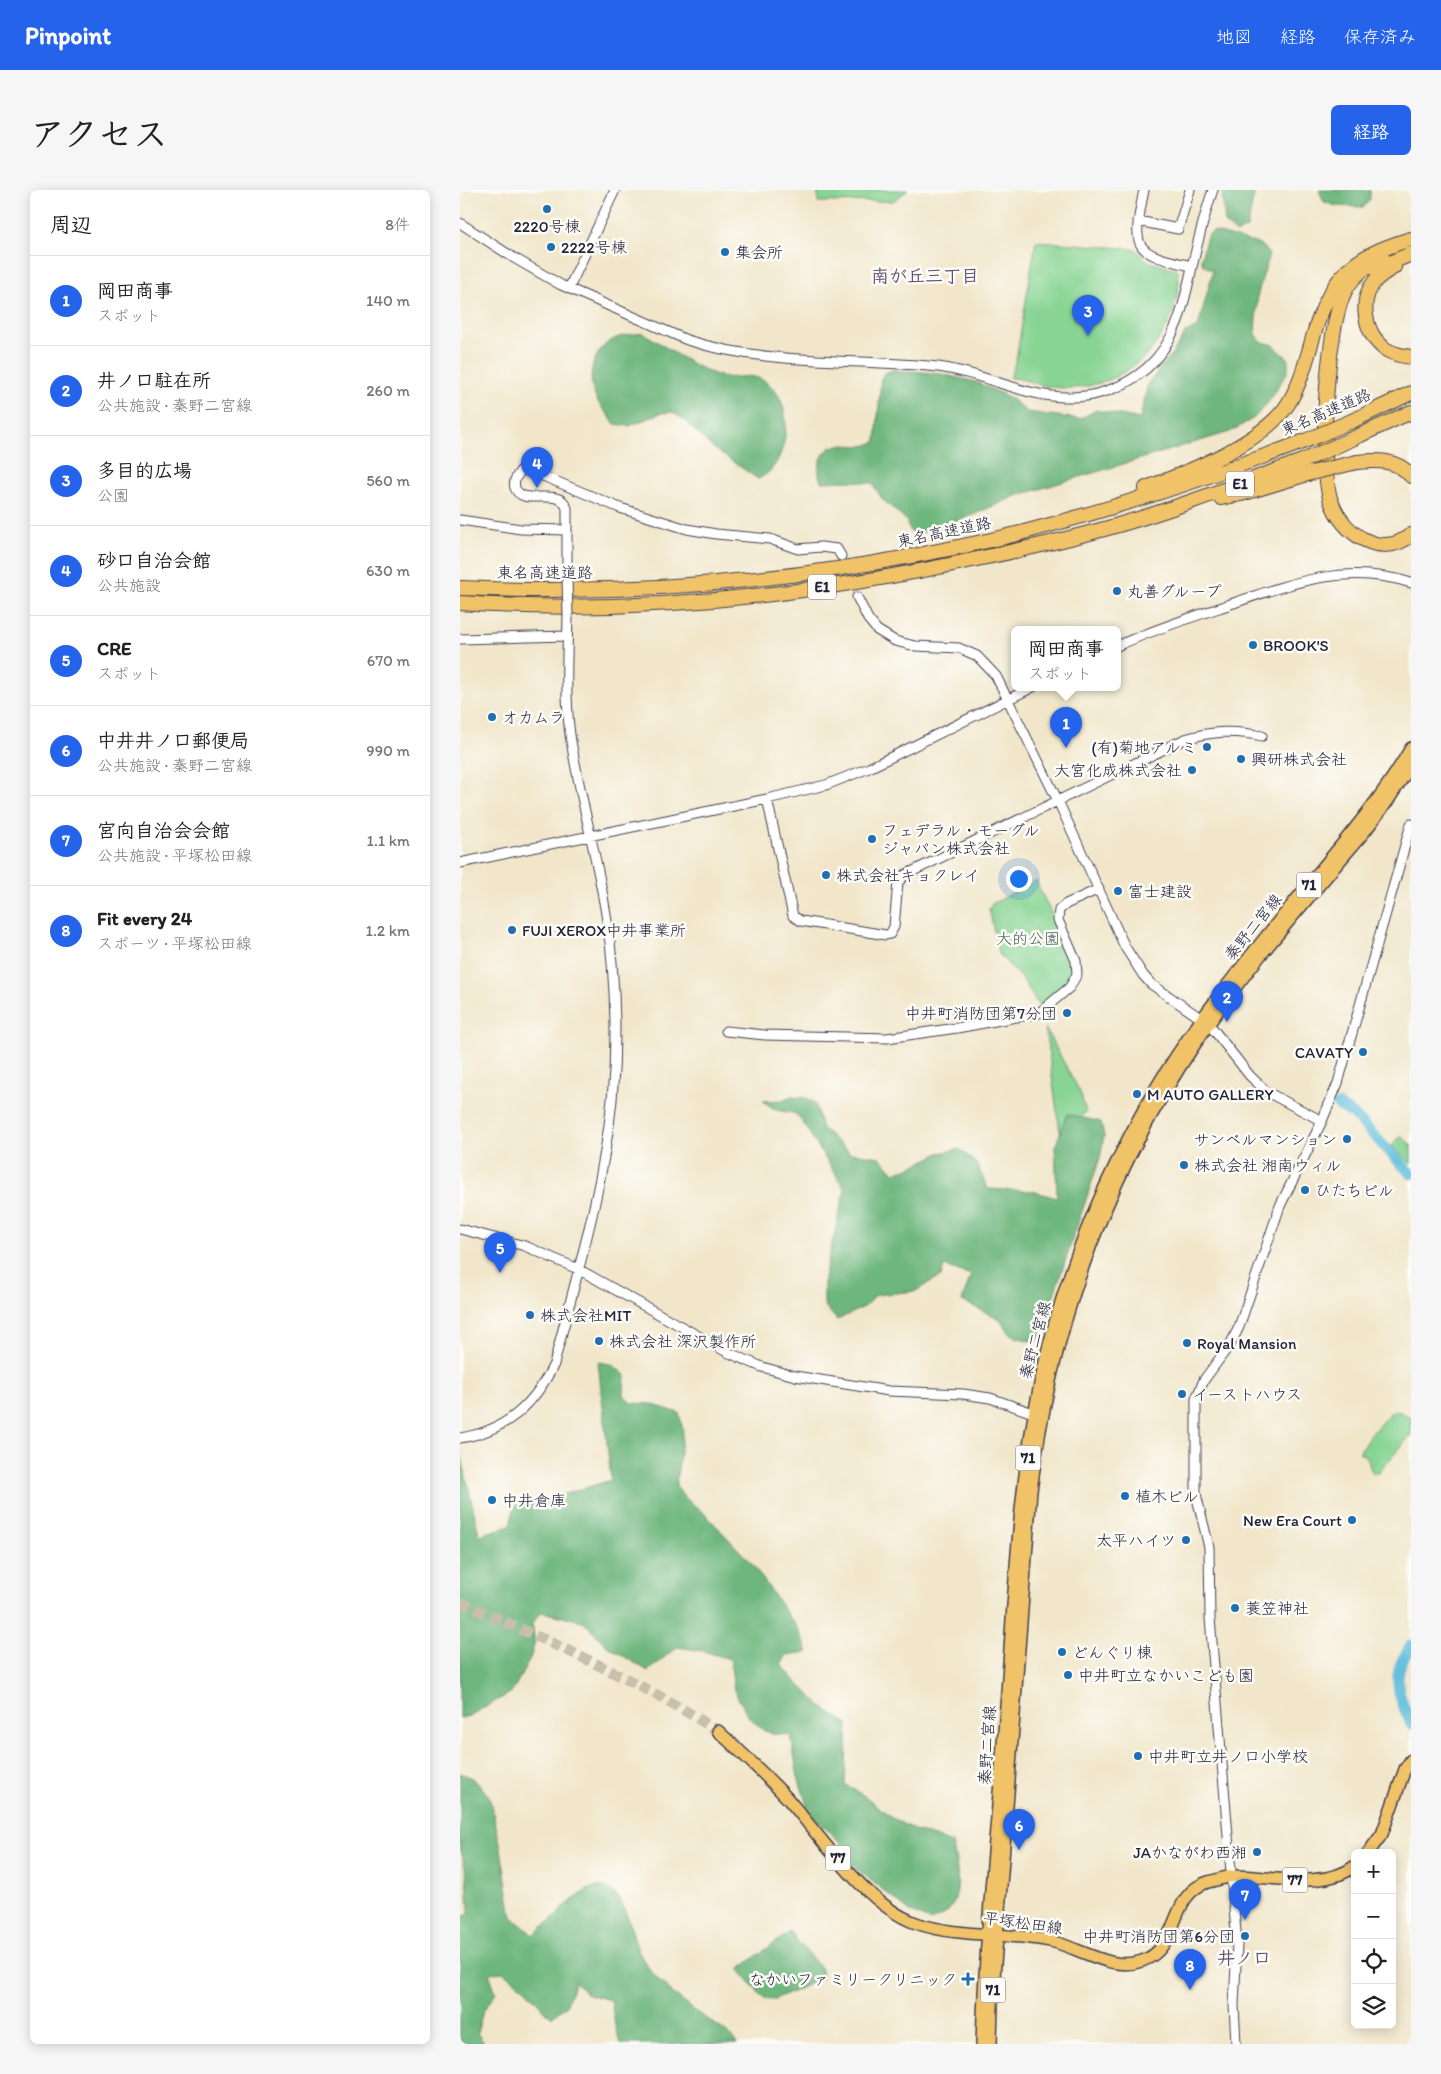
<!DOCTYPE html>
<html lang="ja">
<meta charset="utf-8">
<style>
:root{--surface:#fff;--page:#f6f6f6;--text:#222;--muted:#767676;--line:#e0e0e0;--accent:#2563eb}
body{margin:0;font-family:Itim,"Klee One",sans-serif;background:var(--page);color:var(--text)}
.controls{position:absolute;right:15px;bottom:15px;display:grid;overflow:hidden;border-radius:8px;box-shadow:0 2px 12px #0003}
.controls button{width:45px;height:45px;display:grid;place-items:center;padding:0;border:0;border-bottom:1px solid var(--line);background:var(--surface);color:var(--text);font:25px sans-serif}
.you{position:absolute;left:558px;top:688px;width:18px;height:18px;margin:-12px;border:4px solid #fff;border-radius:50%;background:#1a73e8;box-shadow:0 0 0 8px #1a73e833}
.badge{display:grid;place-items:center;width:32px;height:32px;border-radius:50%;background:var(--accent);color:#fff;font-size:16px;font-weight:700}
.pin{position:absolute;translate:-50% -41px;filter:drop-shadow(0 1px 2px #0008)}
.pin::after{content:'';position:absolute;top:26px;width:18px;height:15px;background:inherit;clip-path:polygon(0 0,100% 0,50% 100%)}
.popup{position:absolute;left:551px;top:436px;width:110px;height:65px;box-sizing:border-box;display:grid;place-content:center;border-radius:8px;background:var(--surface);filter:drop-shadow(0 1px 4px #0005);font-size:16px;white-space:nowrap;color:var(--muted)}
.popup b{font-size:19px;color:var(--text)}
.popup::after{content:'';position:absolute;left:50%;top:100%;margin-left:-10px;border:10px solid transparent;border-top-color:var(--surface)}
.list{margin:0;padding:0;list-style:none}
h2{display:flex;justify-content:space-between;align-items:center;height:65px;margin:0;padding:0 20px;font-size:21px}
h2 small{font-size:16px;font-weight:400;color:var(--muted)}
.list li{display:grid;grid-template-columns:32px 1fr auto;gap:15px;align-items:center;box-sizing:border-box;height:90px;padding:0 20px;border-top:1px solid var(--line)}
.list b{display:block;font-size:19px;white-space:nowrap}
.list p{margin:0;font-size:16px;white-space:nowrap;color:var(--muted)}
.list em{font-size:16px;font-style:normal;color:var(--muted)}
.icon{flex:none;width:28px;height:28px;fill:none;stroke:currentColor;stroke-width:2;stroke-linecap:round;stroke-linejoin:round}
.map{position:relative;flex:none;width:951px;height:1854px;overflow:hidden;border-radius:8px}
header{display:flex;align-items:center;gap:30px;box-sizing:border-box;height:70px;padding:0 25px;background:var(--accent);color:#fff}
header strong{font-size:24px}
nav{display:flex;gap:28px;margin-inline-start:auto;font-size:18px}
.intro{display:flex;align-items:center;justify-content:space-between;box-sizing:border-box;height:120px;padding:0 30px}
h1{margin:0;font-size:35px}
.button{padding:12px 22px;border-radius:8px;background:var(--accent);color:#fff;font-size:18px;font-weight:700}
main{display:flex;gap:30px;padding:0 30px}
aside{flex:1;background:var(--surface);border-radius:8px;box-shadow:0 2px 12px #0003}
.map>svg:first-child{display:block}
.green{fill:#87d493;stroke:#547b67}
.forest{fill:#6db67d;stroke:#486c5c}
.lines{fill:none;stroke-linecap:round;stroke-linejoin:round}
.river{stroke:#5dbcdb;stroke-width:11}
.major-tunnel{stroke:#c8bfad;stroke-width:11;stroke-dasharray:11 5.5;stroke-linecap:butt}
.minor-casing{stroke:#413f50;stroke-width:11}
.major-casing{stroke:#413f50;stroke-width:14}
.highway-casing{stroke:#413f50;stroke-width:16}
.minor{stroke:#fff;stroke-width:9}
.major{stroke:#f1c369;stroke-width:11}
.highway{stroke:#f1c369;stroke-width:14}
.minor-bridge-casing{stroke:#413f50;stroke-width:11;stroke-linecap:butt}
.highway-bridge-casing{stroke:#413f50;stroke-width:16;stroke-linecap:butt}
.minor-bridge{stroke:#fff;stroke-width:9}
.highway-bridge{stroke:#f1c369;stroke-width:14}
.poi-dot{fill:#1f6fb2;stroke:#fdfcf7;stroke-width:2}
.labels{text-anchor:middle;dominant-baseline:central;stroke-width:5;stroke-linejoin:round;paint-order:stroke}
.shield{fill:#fdfcf7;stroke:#646373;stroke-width:1}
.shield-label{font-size:15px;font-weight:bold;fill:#22223b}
.poi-label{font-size:16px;fill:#22223b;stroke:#fdfcf7;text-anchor:start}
.street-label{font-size:16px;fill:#22223b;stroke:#fdfcf7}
.park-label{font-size:16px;fill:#45605a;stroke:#fdfcf7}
.neighbourhood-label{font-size:18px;font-weight:bold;fill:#5f5271;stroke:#fdfcf7}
</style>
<header>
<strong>Pinpoint</strong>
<nav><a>地図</a><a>経路</a><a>保存済み</a></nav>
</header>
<div class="intro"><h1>アクセス</h1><a class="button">経路</a></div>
<main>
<aside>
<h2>周辺<small>8件</small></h2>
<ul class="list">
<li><span class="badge">1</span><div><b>岡田商事</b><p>スポット</p></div><em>140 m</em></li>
<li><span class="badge">2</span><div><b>井ノ口駐在所</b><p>公共施設 · 秦野二宮線</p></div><em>260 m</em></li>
<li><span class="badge">3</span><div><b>多目的広場</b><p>公園</p></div><em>560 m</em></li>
<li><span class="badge">4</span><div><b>砂口自治会館</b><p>公共施設</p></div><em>630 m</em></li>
<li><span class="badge">5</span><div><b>CRE</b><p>スポット</p></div><em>670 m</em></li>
<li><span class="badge">6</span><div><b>中井井ノ口郵便局</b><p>公共施設 · 秦野二宮線</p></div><em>990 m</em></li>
<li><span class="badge">7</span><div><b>宮向自治会会館</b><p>公共施設 · 平塚松田線</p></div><em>1.1 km</em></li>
<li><span class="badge">8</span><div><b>Fit every 24</b><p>スポーツ · 平塚松田線</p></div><em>1.2 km</em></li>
</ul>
</aside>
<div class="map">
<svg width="951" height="1854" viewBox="0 0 951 1854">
<rect width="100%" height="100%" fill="#fdfcf7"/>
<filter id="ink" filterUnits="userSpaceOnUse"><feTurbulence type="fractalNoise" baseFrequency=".02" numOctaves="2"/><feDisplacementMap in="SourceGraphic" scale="10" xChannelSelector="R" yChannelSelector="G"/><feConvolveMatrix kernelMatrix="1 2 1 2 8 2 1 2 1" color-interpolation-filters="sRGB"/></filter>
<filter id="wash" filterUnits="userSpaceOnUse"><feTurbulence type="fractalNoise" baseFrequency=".0096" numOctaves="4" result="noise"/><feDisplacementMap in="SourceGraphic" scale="20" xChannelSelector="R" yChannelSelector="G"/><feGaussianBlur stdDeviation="1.12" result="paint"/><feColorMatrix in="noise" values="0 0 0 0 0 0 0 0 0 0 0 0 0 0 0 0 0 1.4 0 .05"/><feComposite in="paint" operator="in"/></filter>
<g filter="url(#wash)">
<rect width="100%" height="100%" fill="#f1e6ca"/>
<!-- green -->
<path class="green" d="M358,0H448L433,11L358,12Z
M576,51L675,59L689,72L717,80C721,90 718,99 716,110C706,156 668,191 621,197C608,199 596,198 583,195C572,193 562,188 550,188L556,170Z
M576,691L612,767L613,782L609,794L584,815L577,813L564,791L539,764L529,719L532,714Z
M585,838L620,902L626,922L600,942Z
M941,946L951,955V974L932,956Z
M935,1220L951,1227V1245L918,1283H912L907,1267L900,1263V1261L911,1244L931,1222Z"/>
<!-- forest -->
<path class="forest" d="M762,0H795L787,38L777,43L765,34Z
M859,0H910V9L904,17L876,16L864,12Z
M753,41L795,53L805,58L809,65L798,103L795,142L801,152L811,154L828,168V181L811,209L794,228L770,242L556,306L483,338L456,343L450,341L446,330L423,310L412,293L389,291L361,292C358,285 358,276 361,269C375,242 395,265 416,251L421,188L425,183L433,180L476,183L516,192L549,207L567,222L620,229L636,220L680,229L688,193L711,166L726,142L738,137L753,81L743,75L741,69L747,46Z
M183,143C209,158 234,179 264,187C274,189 288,184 298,188C333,201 332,255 311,280C307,284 302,287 298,289L253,258L223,229L212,222L201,223L169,236L155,234C150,227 143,220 138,212C124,189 132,156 159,147C167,145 175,144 183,143Z
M332,907L345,908L355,913L362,938L390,963L420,967L434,983L449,978L479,963L500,959L516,973L528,999L572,1001L597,1008L595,957L607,924L641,932L644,946L640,968L579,1149L571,1151L555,1147L549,1143L539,1129L502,1111L511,1085L484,1076L481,1087L475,1089L456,1101L416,1105L406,1116L377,1130L364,1115V1088L385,999L339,927L334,923L316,920L303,911L323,910Z
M138,1172L151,1174L165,1185L164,1205L171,1213L191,1214L219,1223L223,1240L216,1295L222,1305L246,1325L293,1375L339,1441L348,1462L327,1465L321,1474C341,1498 361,1519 388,1534L385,1594L406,1607L432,1628L454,1640L492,1653C497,1673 503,1704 488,1721C484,1726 476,1728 471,1731L449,1721L388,1672L387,1659L349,1622L337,1583L331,1545L316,1544L304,1541L288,1526L274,1500L270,1469L243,1461L217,1457L188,1481L147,1456L123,1431L81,1422L72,1433L75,1452L70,1469L52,1502L9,1526L0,1528V1259L19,1345L50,1336L53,1322L56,1315L92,1308L151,1290Z
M0,1583L13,1588L29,1606L40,1653L52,1727L73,1745C89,1735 124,1691 143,1697C169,1704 170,1748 182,1768C195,1791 221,1811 242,1826C254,1834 269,1841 277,1854H160L155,1836L151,1810L126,1804L115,1791L106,1816L91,1827L66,1800L44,1782L29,1783L36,1803L23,1821L17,1843L25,1854H0V1726L9,1725L7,1686L0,1656Z
M330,1742L361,1779L362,1788L315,1810L304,1809L279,1779Z"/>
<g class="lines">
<!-- river -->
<path class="river" d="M878,915L893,924L951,984
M951,1455C948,1461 944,1467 941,1473C933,1494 942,1514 951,1534"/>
</g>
</g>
<g filter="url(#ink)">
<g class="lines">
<!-- major-tunnel -->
<path class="major-tunnel" d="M0,1412C87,1451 177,1489 258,1541"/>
<!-- minor casing -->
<g class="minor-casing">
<path id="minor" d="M684,0C672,59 672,63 732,76
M678,31L718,39L730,0
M0,33L54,68L101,95L227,150C308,176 395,168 478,177C522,182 562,207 607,207C636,208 665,197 687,178C717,151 724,114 732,77C738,51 744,25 753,0
M109,98L155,0
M0,330L61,339L107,340
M107,388V318C105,313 102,309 96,308C84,304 61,313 55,298C53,290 57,286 61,280L71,281L160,318L227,339L256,344L310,349L338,359L361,357L377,359L381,366
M397,407L408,429L417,440L435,451L455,456L499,458L517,466L536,486L598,611L665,757L683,785L691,794L749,834L790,886L807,902L862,931
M0,449L107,446
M657,456C692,440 729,428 765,416C829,394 883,372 951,393
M307,609L333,726L341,731L426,745L430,744L434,737L438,692L445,685L725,549C752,541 775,540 802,546
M0,673L307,609L366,595L409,578L573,497
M266,841L305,845L427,848L497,838L579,823L610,797L617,784L616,771L598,730L599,720L606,714L639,699
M0,1039L65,1056L118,1079L267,1162L302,1177L335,1186L429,1201L503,1204L530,1208L579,1225
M0,1248C46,1241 74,1215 94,1174C116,1087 143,1000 152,910C156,865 156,819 152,773C146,696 122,621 110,545C105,506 107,466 108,427
M776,1854L774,1815L777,1754L750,1428L749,1357L736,1304V1209L744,1190L771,1153L779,1137L820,1016L862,931L878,893L951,634"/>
</g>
<!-- major casing -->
<g class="major-casing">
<path id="major" d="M258,1541C282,1563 305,1584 327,1608C361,1647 407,1716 456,1733C499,1748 546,1742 590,1751C619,1757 651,1782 682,1771C721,1758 708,1704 748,1692C756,1690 766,1687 774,1686C810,1686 864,1700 895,1676
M908,1663L922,1644L945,1579L951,1570
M522,1854C525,1746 537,1637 545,1529C554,1415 557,1298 582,1185C603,1086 643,991 693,903C739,825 797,758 854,688C889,646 924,605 951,558
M531,1854L532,1814L571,1301C591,1136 645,986 739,848C788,775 848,709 905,641L927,612L951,575"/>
</g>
<!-- highway casing -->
<g class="highway-casing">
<path id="highway" d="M922,67C907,74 891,88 884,103C867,139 858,274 871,311C882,343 920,370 951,345
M934,77C927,81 920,85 915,91C898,111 905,144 925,159C933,164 942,166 951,167
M915,79L951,64
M894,230L951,203
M894,248L951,222
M897,272C917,270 937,269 951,286
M686,298C727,283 804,252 828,214C841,193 847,168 854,144C871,85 894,66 951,49
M761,308L781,304L847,284
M0,398C153,405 307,394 458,365C495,358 532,351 568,341C662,316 754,286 845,251
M0,413C172,425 349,406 517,369C561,360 605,350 648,338C715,319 780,294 845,270"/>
</g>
<!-- minor -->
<use href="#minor" class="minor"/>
<!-- major -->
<use href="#major" class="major"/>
<!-- highway -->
<use href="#highway" class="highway"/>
<!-- minor-bridge casing -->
<g class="minor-bridge-casing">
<path id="minor-bridge" d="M107,388L108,427"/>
</g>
<!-- highway-bridge casing -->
<g class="highway-bridge-casing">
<path id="highway-bridge" d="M845,251L894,230
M845,270L894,248
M847,284L897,272"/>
</g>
<!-- minor-bridge -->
<use href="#minor-bridge" class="minor-bridge"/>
<!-- highway-bridge -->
<use href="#highway-bridge" class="highway-bridge"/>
</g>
</g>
<!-- markers -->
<g class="poi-dot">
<circle cx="87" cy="19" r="5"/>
<circle cx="91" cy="57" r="5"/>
<circle cx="265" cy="62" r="5"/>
<circle cx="657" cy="401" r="5"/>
<circle cx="793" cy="455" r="5"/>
<circle cx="32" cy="527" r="5"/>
<circle cx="747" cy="557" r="5"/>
<circle cx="781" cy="569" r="5"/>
<circle cx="732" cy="580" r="5"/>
<circle cx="412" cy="649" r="5"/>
<circle cx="366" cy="685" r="5"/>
<circle cx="658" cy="701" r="5"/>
<circle cx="52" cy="740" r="5"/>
<circle cx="607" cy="823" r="5"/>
<circle cx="903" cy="862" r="5"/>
<circle cx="677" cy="904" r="5"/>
<circle cx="887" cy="949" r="5"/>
<circle cx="724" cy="975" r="5"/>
<circle cx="845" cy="1000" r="5"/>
<circle cx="70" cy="1125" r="5"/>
<circle cx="139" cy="1151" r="5"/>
<circle cx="727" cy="1153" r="5"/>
<circle cx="722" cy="1204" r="5"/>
<circle cx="665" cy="1306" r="5"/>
<circle cx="32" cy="1310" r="5"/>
<circle cx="892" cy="1330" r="5"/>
<circle cx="726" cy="1350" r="5"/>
<circle cx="775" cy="1418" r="5"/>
<circle cx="602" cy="1462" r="5"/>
<circle cx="608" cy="1485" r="5"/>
<circle cx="678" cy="1566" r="5"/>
<circle cx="797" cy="1662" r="5"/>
<circle cx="785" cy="1746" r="5"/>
<path d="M505.5 1781.5h5v5h5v5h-5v5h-5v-5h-5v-5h5z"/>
</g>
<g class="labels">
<!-- shield labels -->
<g class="shield">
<rect x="766" y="281.5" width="28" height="25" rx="4"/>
<rect x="348" y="384.5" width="28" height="25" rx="4"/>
<rect x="836.5" y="682.5" width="25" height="25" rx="4"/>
<rect x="555.5" y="1255.5" width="25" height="25" rx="4"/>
<rect x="365.5" y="1655.5" width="25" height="25" rx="4"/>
<rect x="822.5" y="1677.5" width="25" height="25" rx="4"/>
<rect x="520.5" y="1787.5" width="25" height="25" rx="4"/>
</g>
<g class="shield-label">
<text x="780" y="294">E1</text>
<text x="362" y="397">E1</text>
<text x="849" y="695">71</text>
<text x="568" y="1268">71</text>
<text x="378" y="1668">77</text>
<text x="835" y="1690">77</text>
<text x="533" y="1800">71</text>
</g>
<!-- poi labels -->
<g class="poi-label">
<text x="87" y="36" text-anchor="middle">2220号棟</text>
<text x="101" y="57">2222号棟</text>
<text x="275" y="62">集会所</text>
<text x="667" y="401">丸善グループ</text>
<text x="803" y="455">BROOK'S</text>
<text x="42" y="527">オカムラ</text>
<text x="737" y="557" text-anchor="end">(有)菊地アルミ</text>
<text x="791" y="569">興研株式会社</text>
<text x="722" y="580" text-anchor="end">大宮化成株式会社</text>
<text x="422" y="640">フェデラル・モーグル<tspan x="422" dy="18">ジャパン株式会社</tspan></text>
<text x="376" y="685">株式会社キョクレイ</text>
<text x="668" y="701">富士建設</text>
<text x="62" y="740">FUJI XEROX中井事業所</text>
<text x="597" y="823" text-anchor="end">中井町消防団第7分団</text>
<text x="893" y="862" text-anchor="end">CAVATY</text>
<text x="687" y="904">M AUTO GALLERY</text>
<text x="877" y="949" text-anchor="end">サンベルマンション</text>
<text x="734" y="975">株式会社 湘南ウィル</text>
<text x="855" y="1000">ひたちビル</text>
<text x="80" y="1125">株式会社MIT</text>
<text x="149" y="1151">株式会社 深沢製作所</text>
<text x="737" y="1153">Royal Mansion</text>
<text x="732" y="1204">イーストハウス</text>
<text x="675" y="1306">植木ビル</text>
<text x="42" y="1310">中井倉庫</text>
<text x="882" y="1330" text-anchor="end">New Era Court</text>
<text x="716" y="1350" text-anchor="end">太平ハイツ</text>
<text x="785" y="1418">蓑笠神社</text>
<text x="612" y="1462">どんぐり棟</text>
<text x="618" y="1485">中井町立なかいこども園</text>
<text x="688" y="1566">中井町立井ノ口小学校</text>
<text x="787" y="1662" text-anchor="end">JAかながわ西湘</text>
<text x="775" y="1746" text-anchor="end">中井町消防団第6分団</text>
<text x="497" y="1789" text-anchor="end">なかいファミリークリニック</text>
</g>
<!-- street labels -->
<g class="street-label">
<text transform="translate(866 222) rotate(-23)">東名高速道路</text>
<text transform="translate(484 342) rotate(-12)">東名高速道路</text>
<text x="85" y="382">東名高速道路</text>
<text transform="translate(793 737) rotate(-51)">秦野二宮線</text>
<text transform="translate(575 1150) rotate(-75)">秦野二宮線</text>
<text transform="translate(527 1555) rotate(-86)">秦野二宮線</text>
<text transform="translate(563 1733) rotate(8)">平塚松田線</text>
</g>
<!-- park labels -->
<g class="park-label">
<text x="568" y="748">大的公園</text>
</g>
<!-- neighbourhood labels -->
<g class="neighbourhood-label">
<text x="465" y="86">南が丘三丁目</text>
<text x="784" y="1768">井ノ口</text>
</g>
</g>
</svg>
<div class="controls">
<button>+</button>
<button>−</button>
<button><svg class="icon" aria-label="locate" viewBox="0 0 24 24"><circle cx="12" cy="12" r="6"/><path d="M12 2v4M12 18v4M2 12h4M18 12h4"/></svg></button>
<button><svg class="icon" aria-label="layers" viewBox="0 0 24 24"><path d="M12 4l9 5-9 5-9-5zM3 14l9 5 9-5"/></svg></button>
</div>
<div class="you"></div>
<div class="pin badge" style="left:606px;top:558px">1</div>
<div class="popup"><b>岡田商事</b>スポット</div>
<div class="pin badge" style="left:767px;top:832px">2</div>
<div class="pin badge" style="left:628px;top:146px">3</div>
<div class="pin badge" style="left:77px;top:298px">4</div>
<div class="pin badge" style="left:40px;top:1083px">5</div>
<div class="pin badge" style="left:559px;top:1660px">6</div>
<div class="pin badge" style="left:785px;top:1730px">7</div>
<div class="pin badge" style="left:730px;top:1800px">8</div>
</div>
</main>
